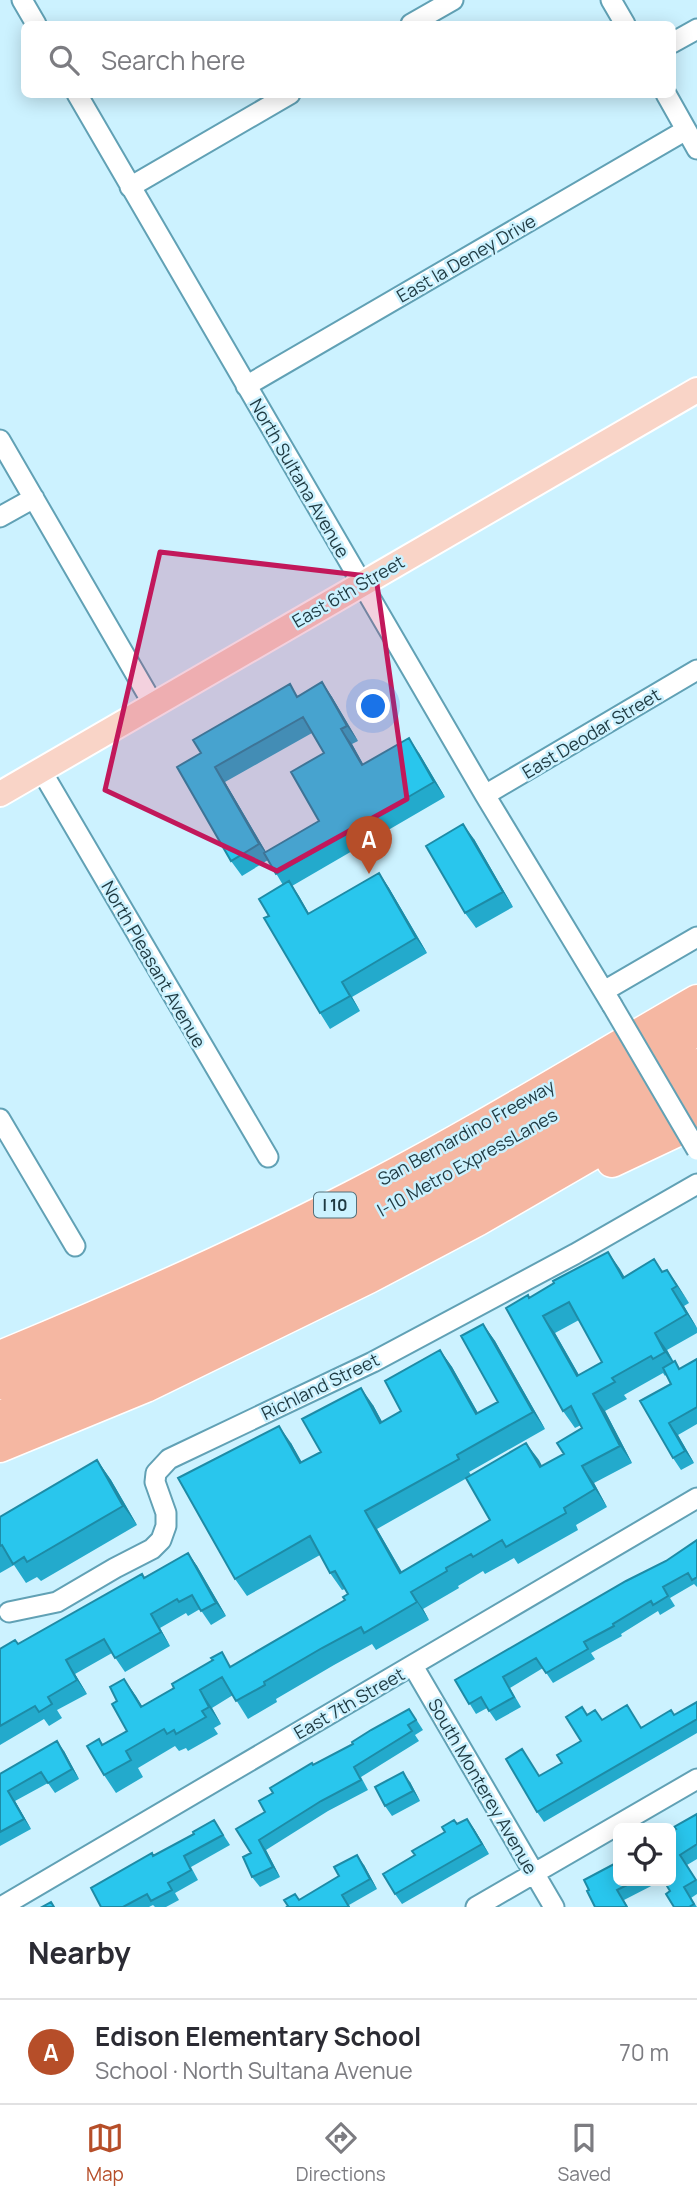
<!DOCTYPE html>
<meta charset="utf-8">
<style>
:root{--surface:#fff;--page:#f2f2f3;--text:#2b2b33;--muted:#7c7c81;--line:#e1e1e2;--accent:#b64e29}
body{margin:0;font-family:Manrope,sans-serif;background:var(--page);color:var(--text)}
.controls{position:absolute;right:21px;bottom:21px;display:grid;overflow:hidden;border-radius:10px;box-shadow:0 4px 18px #0003}
.controls button{width:63px;height:63px;display:grid;place-items:center;padding:0;border:0;border-bottom:2px solid var(--line);background:var(--surface);color:var(--text);font:35px sans-serif}
.you{position:absolute;left:374px;top:707px;width:24px;height:24px;margin:-18px;border:5px solid #fff;border-radius:50%;background:#1a73e8;box-shadow:0 0 0 10px #1a73e833}
.badge{display:grid;place-items:center;width:46px;height:46px;border-radius:50%;background:var(--accent);color:#fff;font-size:23px;font-weight:700}
.pin{position:absolute;translate:-50% -58px;filter:drop-shadow(0 2px 4px #0008)}
.pin::after{content:'';position:absolute;top:37px;width:24px;height:21px;background:inherit;clip-path:polygon(0 0,100% 0,50% 100%)}
.list{margin:0;padding:0;list-style:none}
h2{display:flex;justify-content:space-between;align-items:center;height:91px;margin:0;padding:0 28px;font-size:30px}
h2 small{font-size:23px;font-weight:400;color:var(--muted)}
.list li{display:grid;grid-template-columns:46px 1fr auto;gap:21px;align-items:center;box-sizing:border-box;height:105px;padding:0 28px;border-top:2px solid var(--line)}
.list b{display:block;font-size:26px;white-space:nowrap}
.list p{margin:0;font-size:23px;white-space:nowrap;color:var(--muted)}
.list em{font-size:23px;font-style:normal;color:var(--muted)}
.icon{flex:none;width:38px;height:38px;fill:none;stroke:currentColor;stroke-width:2;stroke-linecap:round;stroke-linejoin:round}
.map{position:relative;flex:none;width:697px;height:1907px;overflow:hidden}
.search{position:absolute;background:var(--surface);box-shadow:0 4px 18px #0003;left:21px;right:21px;top:21px;height:77px;display:flex;align-items:center;gap:18px;box-sizing:border-box;padding:0 24px;border-radius:10px;color:var(--muted);font-size:26px}
.sheet{height:196px;background:var(--surface)}
nav{display:flex;justify-content:space-around;align-items:center;box-sizing:border-box;height:98px;border-top:2px solid var(--line);background:var(--surface);font-size:19px;color:var(--muted)}
nav a{display:grid;justify-items:center;gap:4px}
nav .on{color:var(--accent)}
.map>svg:first-child{display:block}
.lines{fill:none;stroke-linecap:round;stroke-linejoin:round}
.minor-casing{stroke:#61a1b5;stroke-width:23}
.major-casing{stroke:#fff;stroke-width:28}
.highway-casing{stroke:#fff;stroke-width:33}
.minor{stroke:#fff;stroke-width:19}
.major{stroke:#f9d4c7;stroke-width:24}
.highway{stroke:#f5b7a2;stroke-width:30}
.minor-bridge-casing{stroke:#61a1b5;stroke-width:23;stroke-linecap:butt}
.minor-bridge{stroke:#fff;stroke-width:19}
.wall{fill:#23aacc;fill-rule:evenodd}
.shaded-wall{fill:#1d8ba6}
.building{fill:#29c6ed;stroke:#1d8ba6;stroke-width:2;fill-rule:evenodd}
.marked{fill:#c2185b;fill-opacity:0.2;stroke:#c2185b;stroke-width:5;stroke-linejoin:round}
.labels{text-anchor:middle;dominant-baseline:central;stroke-width:5;stroke-linejoin:round;paint-order:stroke}
.shield{fill:#ccf2ff;stroke:#53717b;stroke-width:2}
.shield-label{font-size:16px;font-weight:bold;fill:#1f3a42}
.street-label{font-size:18px;fill:#1f3a42;stroke:#ccf2ff}
</style>
<div class="map">
<svg width="697" height="1907" viewBox="0 0 697 1907">
<rect width="100%" height="100%" fill="#ccf2ff"/>
<g class="lines">
<!-- minor casing -->
<g class="minor-casing">
<path id="minor" d="M22,0L36,24
M611,0L625,24
M411,24L453,0
M672,43L697,29
M77,94L485,795L612,1005
M666,94L697,149
M130,187L290,94
M246,386L686,130
M0,440L153,704
M0,517L34,498
M41,770L268,1157
M485,795L697,670
M604,991L697,937
M0,1119L75,1246
M9,1612L57,1602L115,1568L152,1549L161,1540L166,1526V1513L155,1482L156,1473L169,1459L373,1362L575,1254L697,1184
M413,1666L554,1907
M1,1907L697,1498
M476,1907L697,1779"/>
</g>
<!-- major casing -->
<g class="major-casing">
<path id="major" d="M0,794L697,390"/>
</g>
<!-- highway casing -->
<g class="highway-casing">
<path id="highway" d="M612,1162L697,1122
M0,1356C119,1307 237,1255 352,1196C470,1136 582,1066 697,1000
M0,1384C133,1331 263,1272 389,1206C494,1151 595,1090 697,1031
M0,1416C100,1375 200,1333 297,1285C434,1219 565,1140 697,1064
M0,1447L146,1387L369,1278L477,1221L697,1094"/>
</g>
<!-- minor -->
<use href="#minor" class="minor"/>
<!-- major -->
<use href="#major" class="major"/>
<!-- highway -->
<use href="#highway" class="highway"/>
<!-- minor-bridge casing -->
<g class="minor-bridge-casing">
<path id="minor-bridge" d="M612,1005L697,1150"/>
</g>
<!-- minor-bridge -->
<use href="#minor-bridge" class="minor-bridge"/>
</g>
<!-- wall -->
<path class="wall" d="M322,682L332,697L358,741L352,744L363,764L419,753L445,797L292,886L309,914L379,873L389,888L427,953L352,997L360,1011L330,1029L320,1013L269,916L283,885L268,860L242,876L231,861L177,767ZM312,733L324,753L319,821L266,852L225,782Z
M474,839L513,907L476,928L465,913Z
M608,1252L624,1277L654,1259L663,1272L667,1270L689,1303L684,1306L697,1328V1333L667,1350L674,1362L675,1361L680,1369L697,1359V1424L678,1435L694,1463L681,1470L673,1458L640,1401L671,1384L666,1375L665,1376L663,1373L624,1395L627,1399L605,1411L632,1463L594,1483L607,1507L576,1525L578,1530L518,1564L514,1558L485,1574L483,1571L458,1586L459,1588L423,1609L429,1620L376,1650L372,1644L334,1665L276,1699L277,1702L248,1719L233,1695L212,1708L221,1724L214,1728L218,1734L188,1751L186,1748L179,1751L175,1746L138,1768L143,1777L116,1793L104,1775L99,1739L103,1745L127,1731L117,1701L124,1679L142,1706L232,1666L345,1600L348,1594L345,1589L342,1590L330,1573L320,1555L247,1596L235,1579L291,1443L301,1462L321,1452L373,1405L382,1422L401,1411L440,1350L452,1367L478,1413L498,1402L483,1324L495,1341L545,1429L469,1472L471,1475L526,1443L542,1467L564,1454L582,1428L581,1425L575,1428L563,1411L530,1298ZM579,1320L602,1362L579,1375L555,1333ZM467,1478L490,1520L402,1572L377,1529Z
M97,1460L111,1480L137,1525L41,1581L37,1577L26,1583L14,1565L0,1573V1517Z
M697,1540V1587L694,1584L670,1598L675,1606L660,1615L658,1611L621,1634L622,1636L591,1653L595,1659L553,1683L543,1668L510,1688L521,1707L496,1721L487,1708L476,1714L455,1680L666,1561Z
M188,1553L197,1566L226,1616L211,1625L200,1609L188,1616L186,1613L160,1628L170,1646L125,1672L112,1653L75,1674L87,1694L57,1710L62,1718L49,1726L44,1719L0,1745V1649L18,1644L145,1577Z
M697,1702V1733L544,1822L537,1812L522,1749L539,1776L562,1763L581,1741L587,1715L595,1710L602,1720L627,1705L641,1727L675,1715Z
M416,1719L423,1730L415,1735L419,1741L361,1777L368,1790L328,1811L266,1850L280,1877L260,1887L252,1877L251,1853L265,1812L273,1793L313,1765L353,1744Z
M64,1751L79,1779L55,1793L48,1783L15,1801L31,1829L0,1846V1774Z
M410,1782L420,1801L392,1816L385,1806Z
M697,1814V1859L687,1865L697,1881V1894L691,1898L697,1907H674L670,1891L671,1832Z
M467,1819L474,1829L489,1854L402,1904L395,1894L415,1855L457,1824Z
M214,1820L230,1845L191,1867L198,1880L175,1893L179,1900L166,1907H155L153,1905L149,1907H101L194,1834Z
M618,1859V1881H661L624,1900L628,1907H595L589,1890L618,1862Z
M364,1865L377,1889L349,1905L350,1907H286Z"/>
<!-- shaded-wall -->
<path class="shaded-wall" d="M322,682L332,697L358,741L347,726Z
M341,729L352,744L372,780L362,765Z
M409,738L419,753L445,797L434,782Z
M215,767L225,782L270,859L259,844Z
M463,824L474,839L513,907L503,892Z
M379,873L389,888L427,953L416,938Z
M289,881L299,896L318,929L308,914Z
M342,982L352,997L360,1011L350,996Z
M608,1252L620,1269L635,1295L623,1278Z
M667,1270L679,1287L689,1303L677,1286Z
M672,1289L684,1306L697,1328L687,1314Z
M543,1316L555,1333L589,1393L577,1376Z
M483,1324L495,1341L545,1429L533,1412Z
M655,1333L667,1350L677,1369L665,1352Z
M440,1350L452,1367L488,1431L476,1414Z
M361,1388L373,1405L392,1440L380,1423Z
M593,1394L605,1411L632,1463L620,1446Z
M669,1423L678,1435L694,1463L685,1451Z
M279,1426L291,1443L312,1480L300,1463Z
M526,1443L539,1460L552,1485L540,1467Z
M97,1460L111,1480L137,1525L123,1506Z
M582,1466L594,1483L607,1507L595,1489Z
M365,1511L377,1529L412,1590L400,1573Z
M188,1553L197,1566L226,1616L216,1603Z
M411,1592L423,1609L429,1620L417,1602Z
M151,1614L160,1628L170,1646L161,1632Z
M66,1660L75,1674L87,1694L77,1680Z
M124,1679L136,1696L153,1724L141,1707Z
M200,1690L212,1708L221,1724L209,1707Z
M57,1741L64,1751L79,1779L72,1769Z
M403,1772L410,1782L420,1801L413,1791Z
M8,1791L15,1801L31,1829L24,1819Z
M467,1819L474,1829L489,1854L482,1844Z
M259,1840L266,1850L280,1877L273,1867Z
M357,1855L364,1865L377,1889L370,1879Z"/>
<!-- building -->
<path class="building" d="M322,682L347,726L341,729L362,765L409,738L434,782L276,874L264,853L319,821L291,772L324,753L303,717L215,767L259,844L231,861L177,767L201,753L193,740L290,684L297,697Z
M463,824L503,892L465,913L426,846Z
M379,873L416,938L342,982L350,996L320,1013L264,918L269,916L259,899L289,881L308,914Z
M608,1252L623,1278L654,1259L662,1272L667,1270L677,1286L672,1289L687,1314L655,1333L665,1352L653,1359L651,1356L612,1378L615,1382L593,1394L620,1446L582,1466L595,1489L564,1508L566,1513L506,1547L502,1540L473,1557L471,1554L446,1568L447,1571L411,1592L417,1602L364,1633L361,1627L322,1648L264,1682L265,1685L236,1701L222,1677L200,1690L209,1707L202,1711L206,1717L176,1734L174,1730L167,1734L164,1729L126,1751L131,1760L104,1775L87,1746L99,1739L102,1745L127,1731L112,1704L117,1701L110,1687L124,1679L141,1707L174,1688L172,1684L213,1660L211,1658L222,1652L230,1667L345,1600L343,1597L348,1594L335,1571L330,1573L310,1536L235,1579L178,1478L279,1426L300,1463L321,1452L302,1419L361,1388L380,1423L401,1411L385,1381L440,1350L476,1414L498,1402L461,1336L483,1324L533,1412L457,1455L459,1459L365,1511L400,1573L490,1520L466,1478L526,1443L540,1467L564,1454L557,1443L582,1428L571,1406L563,1411L506,1308L528,1295L529,1298L554,1283L553,1281ZM569,1302L602,1362L577,1376L543,1316Z
M697,1359V1407L669,1423L685,1451L673,1458L640,1401L671,1384L663,1368L675,1361L679,1369Z
M97,1460L123,1506L27,1562L24,1557L13,1564L2,1545L0,1546V1517Z
M697,1540V1577L692,1580L688,1573L663,1587L668,1596L653,1605L651,1601L613,1624L614,1626L584,1642L588,1649L546,1673L536,1658L503,1677L514,1697L489,1711L481,1697L469,1704L455,1680L626,1581L666,1561Z
M188,1553L216,1603L201,1611L192,1595L179,1602L177,1599L151,1614L161,1632L115,1658L104,1639L66,1660L77,1680L48,1697L52,1704L39,1712L35,1706L0,1726V1649L15,1640L18,1644L142,1574L144,1578Z
M697,1702V1719L537,1812L506,1759L522,1749L539,1776L562,1763L557,1755L581,1741L566,1717L582,1707L587,1715L595,1710L602,1720L627,1705L641,1728L671,1710L674,1715Z
M409,1709L416,1720L408,1725L412,1731L354,1767L361,1780L321,1801L259,1840L273,1867L252,1877L243,1857L251,1853L236,1829L265,1812L259,1801L273,1793L270,1788L312,1763L313,1765L353,1744L352,1742L371,1730Z
M57,1741L72,1769L48,1783L41,1772L8,1791L24,1819L0,1832V1774Z
M403,1772L413,1791L385,1806L375,1787Z
M697,1814V1844L680,1855L696,1880L684,1887L694,1904L689,1907H674L666,1894L670,1891L664,1881H671V1832L676,1829L674,1827Z
M467,1819L482,1844L395,1894L383,1874L415,1855L412,1851L445,1832L442,1827L454,1820L457,1824Z
M214,1820L223,1835L184,1856L191,1870L168,1883L172,1890L151,1901L147,1894L123,1907H101L91,1888L152,1853L153,1856L194,1834L193,1832Z
M357,1855L370,1879L342,1895L349,1907H286L288,1906L284,1900L295,1894L299,1900L339,1876L334,1867Z
M618,1859V1881H635L617,1890L627,1907H595L587,1891L589,1890L584,1880L618,1862L617,1860Z
M51,1902L54,1907H42Z"/>
<!-- marked area -->
<path class="marked" d="M160,552L376,577L407,799L277,871L105,790Z"/>
<g class="labels">
<!-- shield labels -->
<rect class="shield" x="314" y="1192.5" width="42" height="25" rx="5"/>
<g class="shield-label">
<text x="335" y="1205">I 10</text>
</g>
<!-- street labels -->
<g class="street-label">
<text transform="translate(466 258) rotate(-30)">East la Deney Drive</text>
<text transform="translate(300 478) rotate(60)">North Sultana Avenue</text>
<text transform="translate(348 591) rotate(-30)">East 6th Street</text>
<text transform="translate(591 733) rotate(-31)">East Deodar Street</text>
<text transform="translate(154 964) rotate(60)">North Pleasant Avenue</text>
<text transform="translate(466 1132) rotate(-29)">San Bernardino Freeway</text>
<text transform="translate(467 1162) rotate(-29)">I-10 Metro ExpressLanes</text>
<text transform="translate(320 1386) rotate(-26)">Richland Street</text>
<text transform="translate(349 1703) rotate(-30)">East 7th Street</text>
<text transform="translate(483 1786) rotate(60)">South Monterey Avenue</text>
</g>
</g>
</svg>
<div class="controls">
<button><svg class="icon" aria-label="locate" viewBox="0 0 24 24"><circle cx="12" cy="12" r="6"/><path d="M12 2v4M12 18v4M2 12h4M18 12h4"/></svg></button>
</div>
<div class="you"></div>
<div class="pin badge" style="left:369px;top:874px">A</div>
<div class="search"><svg class="icon" aria-label="search" viewBox="0 0 24 24"><circle cx="10" cy="10" r="6"/><path d="M15 15l6 6"/></svg>Search here</div>
</div>
<section class="sheet">
<h2>Nearby<small></small></h2>
<ul class="list">
<li><span class="badge">A</span><div><b>Edison Elementary School</b><p>School · North Sultana Avenue</p></div><em>70 m</em></li>
</ul>
</section>
<nav>
<a class="on"><svg class="icon" aria-label="map" viewBox="0 0 24 24"><path d="M3 6l6-2 6 2 6-2v14l-6 2-6-2-6 2zM9 4v14M15 6v14"/></svg>Map</a>
<a><svg class="icon" aria-label="directions" viewBox="0 0 24 24"><path d="M12 3l9 9-9 9-9-9zM9 14v-3h6M13 9l2 2-2 2"/></svg>Directions</a>
<a><svg class="icon" aria-label="saved" viewBox="0 0 24 24"><path d="M7 4h10v16l-5-4-5 4z"/></svg>Saved</a>
</nav>
